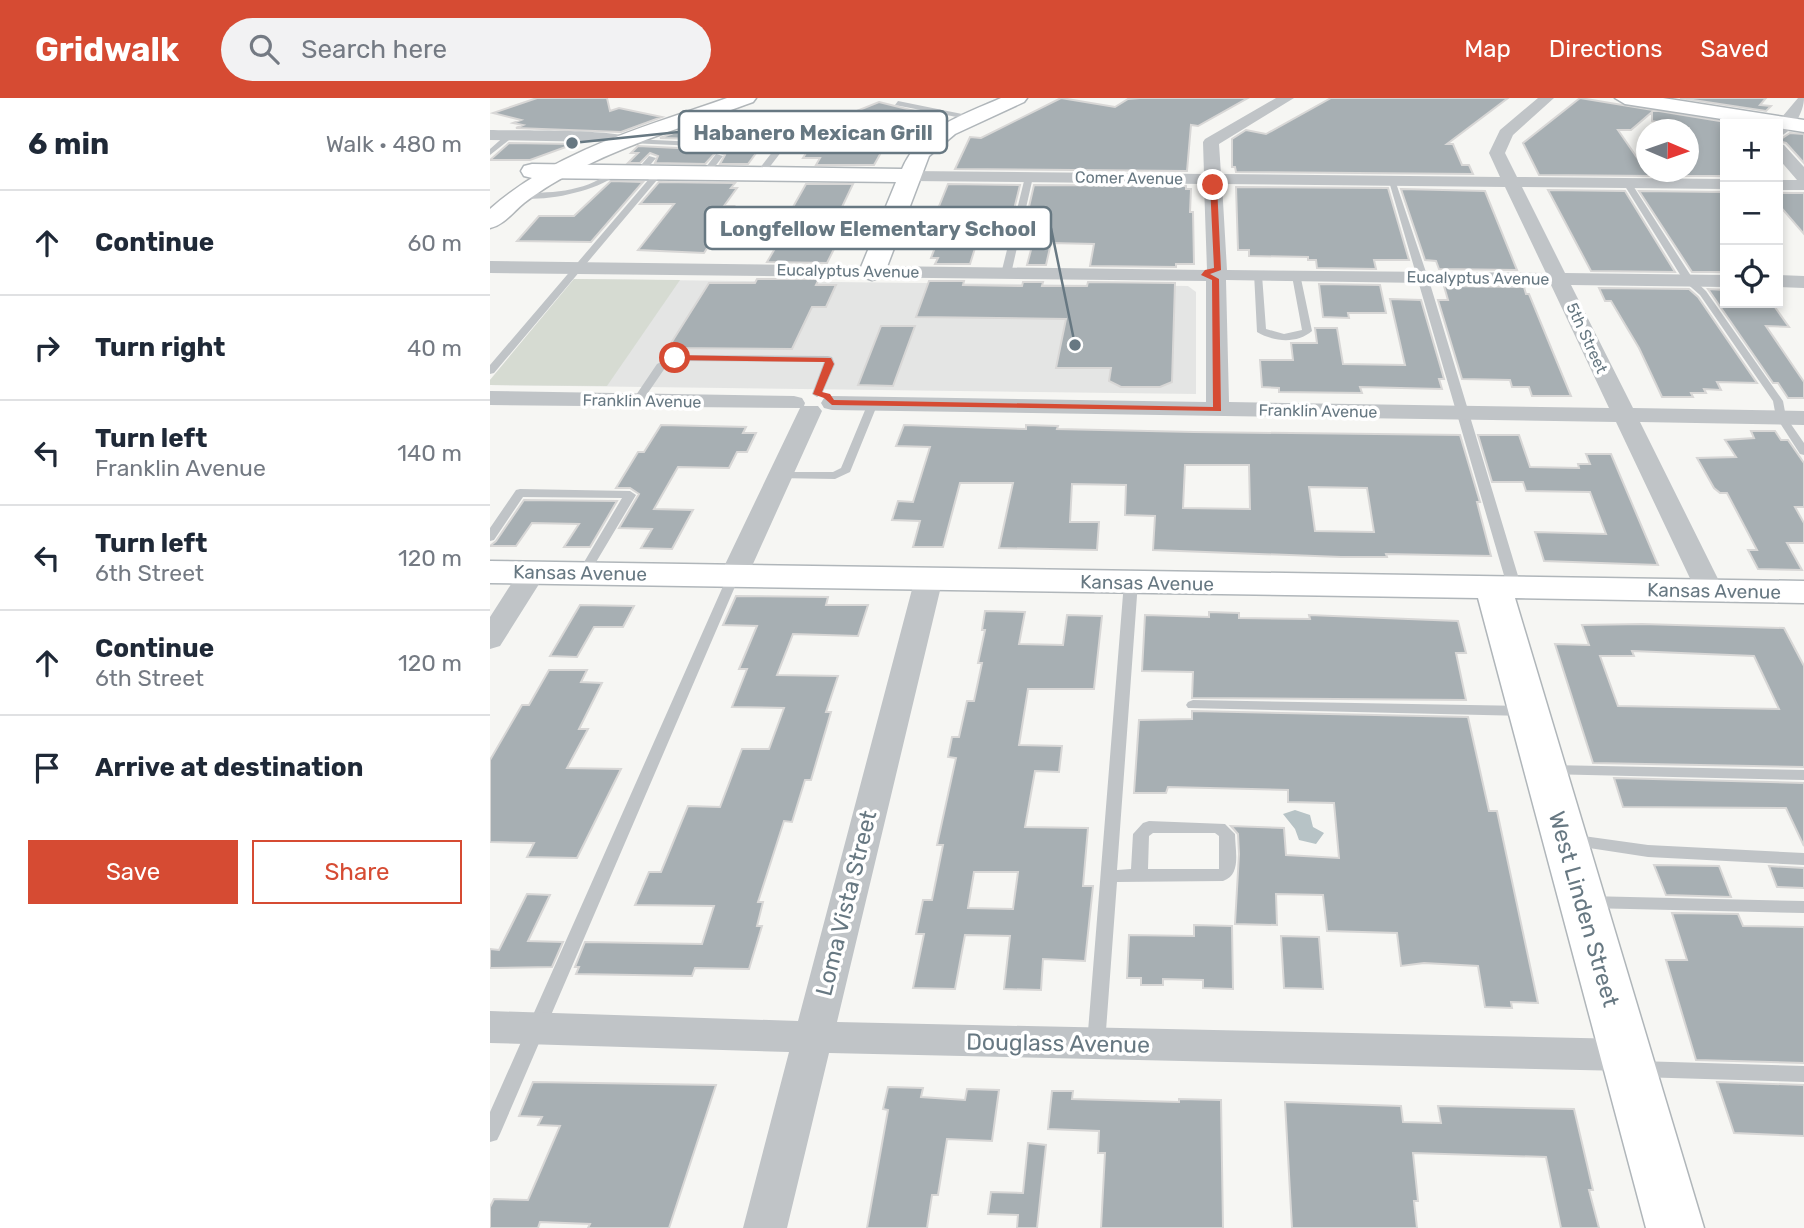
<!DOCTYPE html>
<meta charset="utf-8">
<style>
:root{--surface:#fff;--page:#f2f2f3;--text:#1f2937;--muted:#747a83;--line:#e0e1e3;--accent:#d64b33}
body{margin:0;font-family:Rubik,sans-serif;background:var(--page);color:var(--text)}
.controls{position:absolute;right:21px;top:21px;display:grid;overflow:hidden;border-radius:0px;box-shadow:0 4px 10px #0003}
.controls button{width:63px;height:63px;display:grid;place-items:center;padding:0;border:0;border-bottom:2px solid var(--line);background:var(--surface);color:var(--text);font:35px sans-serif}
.compass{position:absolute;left:1146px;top:21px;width:63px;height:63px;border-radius:50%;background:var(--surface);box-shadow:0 4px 10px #0003;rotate:92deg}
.stop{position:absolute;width:21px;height:21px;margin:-16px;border:5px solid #d64b33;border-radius:50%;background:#fff}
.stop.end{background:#d64b33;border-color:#fff;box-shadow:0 2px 7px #0008}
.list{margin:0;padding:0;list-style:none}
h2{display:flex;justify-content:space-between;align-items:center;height:91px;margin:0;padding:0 28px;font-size:30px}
h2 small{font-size:23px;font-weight:400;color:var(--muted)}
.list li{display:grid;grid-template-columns:46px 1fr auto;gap:21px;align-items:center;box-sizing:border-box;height:105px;padding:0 28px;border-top:2px solid var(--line)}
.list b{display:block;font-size:26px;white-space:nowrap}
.list p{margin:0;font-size:23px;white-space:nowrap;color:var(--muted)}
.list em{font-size:23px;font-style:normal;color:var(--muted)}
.actions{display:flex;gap:14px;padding:21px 28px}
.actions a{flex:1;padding:16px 0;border:2px solid var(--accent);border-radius:0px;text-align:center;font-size:24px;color:var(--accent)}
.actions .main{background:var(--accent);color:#fff}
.icon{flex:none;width:38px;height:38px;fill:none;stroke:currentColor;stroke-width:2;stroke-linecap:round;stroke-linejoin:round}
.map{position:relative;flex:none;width:1314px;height:1130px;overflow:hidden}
header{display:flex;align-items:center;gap:42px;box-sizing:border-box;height:98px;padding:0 35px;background:var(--accent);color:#fff}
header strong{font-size:33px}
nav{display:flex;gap:38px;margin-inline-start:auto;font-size:24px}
.search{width:490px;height:63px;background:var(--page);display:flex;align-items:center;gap:18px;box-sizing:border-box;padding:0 24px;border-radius:38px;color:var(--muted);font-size:26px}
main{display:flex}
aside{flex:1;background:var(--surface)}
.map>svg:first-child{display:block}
.built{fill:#e4e5e4}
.green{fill:#d6dbd2}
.water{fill:#b7c3c6}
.building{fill:#a7afb3;stroke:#d8d7d6;stroke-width:2;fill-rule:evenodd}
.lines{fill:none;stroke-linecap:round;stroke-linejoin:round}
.secondary-casing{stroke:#b0b6ba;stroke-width:3}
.primary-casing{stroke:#b1b6b9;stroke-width:3}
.lane{fill:#c0c4c7;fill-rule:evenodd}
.street{fill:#c0c4c7;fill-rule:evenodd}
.secondary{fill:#fff;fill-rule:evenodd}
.primary{fill:#fff;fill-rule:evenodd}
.route{fill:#d64b33}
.labels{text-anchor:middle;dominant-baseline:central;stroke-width:7;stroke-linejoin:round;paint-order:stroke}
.far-street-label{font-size:16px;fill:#677882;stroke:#fff}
.street-label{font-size:19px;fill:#677882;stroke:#fff}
.near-street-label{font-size:23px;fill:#677882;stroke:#fff}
.leader{fill:none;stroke:#677882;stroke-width:2.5}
.callout-dot{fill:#677882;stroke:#fff;stroke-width:2.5}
.callout{fill:#fff;stroke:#677882;stroke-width:2.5}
.callout-label{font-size:21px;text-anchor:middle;font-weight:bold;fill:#677882}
</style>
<header>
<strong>Gridwalk</strong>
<div class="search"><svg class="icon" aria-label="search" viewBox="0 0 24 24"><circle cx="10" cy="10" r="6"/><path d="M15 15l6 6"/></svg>Search here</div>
<nav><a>Map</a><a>Directions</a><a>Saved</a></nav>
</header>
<main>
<aside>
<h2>6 min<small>Walk · 480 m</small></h2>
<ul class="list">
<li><svg class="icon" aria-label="ahead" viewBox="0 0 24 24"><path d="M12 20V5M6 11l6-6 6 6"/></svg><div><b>Continue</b></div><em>60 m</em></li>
<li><svg class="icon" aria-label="right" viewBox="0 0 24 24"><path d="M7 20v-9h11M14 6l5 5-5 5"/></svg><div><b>Turn right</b></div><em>40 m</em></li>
<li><svg class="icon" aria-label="left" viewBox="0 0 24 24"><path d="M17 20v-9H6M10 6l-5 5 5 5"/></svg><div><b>Turn left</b><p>Franklin Avenue</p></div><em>140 m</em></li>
<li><svg class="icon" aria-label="left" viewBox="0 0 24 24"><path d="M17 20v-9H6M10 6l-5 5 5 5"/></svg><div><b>Turn left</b><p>6th Street</p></div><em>120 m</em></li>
<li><svg class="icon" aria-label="ahead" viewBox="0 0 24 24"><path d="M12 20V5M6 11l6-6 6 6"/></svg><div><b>Continue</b><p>6th Street</p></div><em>120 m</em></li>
<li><svg class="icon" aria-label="arrive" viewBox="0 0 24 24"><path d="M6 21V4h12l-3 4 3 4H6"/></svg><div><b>Arrive at destination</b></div></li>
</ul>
<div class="actions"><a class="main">Save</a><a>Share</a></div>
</aside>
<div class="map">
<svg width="1314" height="1130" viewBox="0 0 1314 1130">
<rect width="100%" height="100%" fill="#f6f6f3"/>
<!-- built -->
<path class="built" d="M84,181L698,188L706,194V296L0,287V282Z"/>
<!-- green -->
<path class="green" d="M84,181L190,182L117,288L0,287V282Z"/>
<!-- water -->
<path class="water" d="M805,712L820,717L823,729L834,735L826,746L809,742L805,731L793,716Z"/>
<!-- building -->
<path class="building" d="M47,0H117L120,13L129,10L172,19L131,34L26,30L33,27L23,25L31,22L3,15Z
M571,0L625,9L638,1L650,0H758L708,28L701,27L697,73L465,71L480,39L491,40Z
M841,0H1018L957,46H963L972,67H979L983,76L746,74L745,69H742V41L756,32L776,36Z
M1090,0L1248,26H1235V78H1178L1175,74H1199V30L1162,23V14L1141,32H1128L1157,74H1161L1163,78L1049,77L1033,45Z
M1190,0H1276L1270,7L1281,8L1276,13Z
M389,4L437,16L402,34H349L351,43L397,44L384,67H326L330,60H313L322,45H301L302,39Z
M205,27L235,34L230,39H278L258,66H230L235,57L227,53L215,66L165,65L168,58L160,55L150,65H138L148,55H141L148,48L207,51L212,48L213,45L207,41L170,40Z
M1300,35L1314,36V65L1296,45L1288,43Z
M19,45L84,46L40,62H0Z
M121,83L153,84L101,144L27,143L49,118H84Z
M169,84L245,85L241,90H247L234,108H244L214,155L148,152L184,106H150Z
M316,86H363L352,109H363L345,149L337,165L277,164L297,130H279L292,109H303Z
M458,86L530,87L515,148L486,147L480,166H445L448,160H441L449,139L437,138Z
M544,87L696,88V91H701L700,114H703L704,166H686V169L600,168L604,146L561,145L556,167H537L542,148H530Z
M746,89L898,90L919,162H884L886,171L827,170L826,162H818V159L759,158V152H748Z
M911,91L995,93L1027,172L949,171L946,163L935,162Z
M1058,92L1135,93L1185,174L1101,173Z
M1149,93L1235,94V174H1202Z
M1288,95H1314V136L1288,106Z
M267,181H329L326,187H346L336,209H322L302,251L178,250L219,185H265Z
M439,183H474L473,187L532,188L533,184H553L552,188H597L598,184L685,185L682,284L670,289H631L619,283L621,270H566L576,221L426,219Z
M829,186L890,187L896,215H858L859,220L833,219Z
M954,188L1034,189L1036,196H1039L1081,298H1042L1039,289H1022L1020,282L972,281L948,202H958Z
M1109,190L1199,191L1208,199L1267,285L1227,284L1231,292L1214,291L1216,295H1201L1203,299H1172L1149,250L1121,203H1115Z
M1218,191L1235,192V205H1282L1299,229L1276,228L1314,284V300H1298L1288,285H1283Z
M900,201L931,202L954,281H949L952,291L870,289L872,295L789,294V290L772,289L770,262H803L801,245H827L825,230H847L853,266L915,267Z
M391,228H425L403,288L368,287Z
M171,327L256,329L253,335H266L257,354H247L239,370L188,369L164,411L203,412L182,451L151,450L162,431L129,430L149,396L140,390H126L148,354H154Z
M414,327L536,331V327L568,328L567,331L704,334L970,337L990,404H987L1001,458L896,456L897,459H851L663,452L665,418L635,417L636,387L582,386L580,424H609L607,452L509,450L523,385H470L453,449H423L430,423L402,422L408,403L423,404L440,349L406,348ZM695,367H759L760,411L693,410ZM819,389L877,390L884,434L825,433Z
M1261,333H1285L1291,342H1298L1314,365V409H1305L1314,425V445H1297L1312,472L1268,471L1258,452H1267L1237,395H1230L1224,390L1207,360L1246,359L1235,342L1264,340Z
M988,337H1029L1040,369L1089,370L1088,366H1100L1096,356H1121L1168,467L1054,463L1045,434L1116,436L1100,394L1036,393L1033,384H1002Z
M34,402L127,403L100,449H74L89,426L42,425L26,448H0L6,443Z
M246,498L338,499L336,507H378L368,538L303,536L287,577L348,578L336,614H341L321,682H315L302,724L294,723L268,804H273L267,828H272L259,871L205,870L202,878L86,876L89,869H85L95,844L212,846L224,808L145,807L159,774H171L198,708L230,709L252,651H279L294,610L242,609L257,571H249L267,528L233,527Z
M90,507L144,508L133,529H104L87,559L60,558Z
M495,513L535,514L529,546L573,547L577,517L612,518L604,591H538L529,647L572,648L569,674L545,673L535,729L598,730L593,788H603L595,863L553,861L551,892L514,891L520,838L475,837L465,891L423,890L434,836H426L433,802H442L453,747H447L466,660L458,659L462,639H469L477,603H484L492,565H488L495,532H492ZM484,774H528L523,811L478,810Z
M719,514L749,515V520L820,521L819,517L968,523L976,555H966L976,602L702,600L703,574L652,573L655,517L719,519Z
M1152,526L1294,530L1314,568V669L1103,665L1065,546L1099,547L1092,527ZM1142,553L1264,558L1289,611L1128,608L1110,558H1144Z
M59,572H97L91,584L112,585L89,631H98L77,670L131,671L87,760L37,759L44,745L0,744V662L32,607H39Z
M702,613L978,619L999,713H1007L1048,905L1021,904L1022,910L995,909L988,868L934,865L911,868L907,835L837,833L833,797L786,796L787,827L745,826L749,756L748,736L741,728L794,730L796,757L849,760L844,705L798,704V692L678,689L676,695H644L649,622L702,621Z
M1124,680L1314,685V748L1296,710L1133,709Z
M1164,767L1229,768L1241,799L1176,797Z
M1279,768L1314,770V790L1287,789Z
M37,796L60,797L38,843L73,844L62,869L0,870V851L9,852Z
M1182,815L1248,816L1253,828L1314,829V965L1206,962L1176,862H1197Z
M704,827L742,828L743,891L713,890V882L673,881V887H651V880H637L639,837L704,838Z
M791,838L829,839L833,891L794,890Z
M43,984L226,987L179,1130H98L100,1126L50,1124L48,1130H0V1109L4,1101L38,1102L70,1028L48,1027L52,1019L29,1018Z
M1227,984L1314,987V1038L1244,1035Z
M398,989L433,990L431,999L475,1002L477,991L509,992L502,1043L457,1041L448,1097H442L437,1130H377L398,1012L393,1011Z
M562,993H583L582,1001L689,1004V1001L731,1002L733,1130H611L615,1055H608L609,1033L558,1031Z
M795,1004L911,1008L913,1024L951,1025L948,1008L1084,1011L1103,1092H1099L1109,1130H1071L1056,1059L923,1055L928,1103H924L927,1130H802Z
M538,1045L556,1047L547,1130H527L528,1117L498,1116L501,1094L533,1095Z"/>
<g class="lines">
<!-- secondary casing -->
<g class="secondary-casing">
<path id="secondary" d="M511,0H537L534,4L465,36L439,58L395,174L391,179L382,182L373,179L369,174L406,84L42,80L34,78L31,73L34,68L42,66L412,71C429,30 473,17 511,0Z
M1125,0H1173L1314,22V34L1288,30V26H1264L1135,6Z
M0,463L1314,483V505L1025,500L1214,1130H1156L988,500L0,485Z"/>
</g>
<!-- primary casing -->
<g class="primary-casing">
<path id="primary" d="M237,0H266L263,4C206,25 147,42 93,69C73,79 52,91 34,105C23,114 14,127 0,130V111C67,52 155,29 237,0Z"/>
</g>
<!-- lane -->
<path class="lane" d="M408,3L482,18L486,20L482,22L405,7Z
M212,15L244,22L245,24L235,30H229V26L234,24L209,19L208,17Z
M17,36L24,38L0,57V51Z
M354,36L444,38L448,40L444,42L351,40V36Z
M294,39L301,41L272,79H266V75Z
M142,41L207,44L211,46L207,48L139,45L138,43Z
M1150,51H1156V60H1153Z
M226,56L233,58L217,79H211L210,77Z
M159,58L166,60L151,78H145V74Z
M120,74L127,76C110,93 42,108 22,97L26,95C58,95 94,95 120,74Z
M165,74L172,76L4,275L0,276V267Z
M1164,74H1172L1181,86L1180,88H1174Z
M539,77L543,79L521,176L516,179L511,176L535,79Z
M898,80L905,82L941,189L1032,491L1030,494L1025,495L1018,491Z
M1134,83H1140L1203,181L1216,193L1293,303L1296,319L1314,345V357L1310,356L1286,319L1283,303L1210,197L1194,183L1133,85Z
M764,175L772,177L776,231L794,236L812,232L802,178L810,176L822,233C807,246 784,244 767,234Z
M185,257L338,258L342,259L345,266L332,296L327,299L322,296L334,264L187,263L175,270L151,305H143L142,303L167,266Z
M383,302L388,305L360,374L345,381L286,380L284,378L290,374H343L351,370L378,305Z
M30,391L140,393L146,397L99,476L93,480L87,476L132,400L33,399L4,442L0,443V430L26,392Z
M244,473L250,477L10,1036L7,1042L0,1044V1014L238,477Z
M641,480L648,484L627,772L641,771L643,736L653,725L659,723L735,726L745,736C745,752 752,777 733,783L627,784L615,946L613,951L606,954L599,951L597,946L634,484ZM663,735H725L729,738V771H658L659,738Z
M703,602L1037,608L1044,613L1037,618L698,610L696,607L698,604Z
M1060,667L1314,672V682L1055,676L1052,672Z
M1079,736L1158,747L1314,755V767L1158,759L1073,746L1071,742L1073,738Z
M1097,798L1314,803V815L1097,810L1091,808L1089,804L1091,800Z
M1148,963L1314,968V984L1148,979L1141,976L1139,971L1141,966Z"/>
<!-- street -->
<path class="street" d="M786,0H804L729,46L731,76L1010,79L999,55L1010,32L1048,0H1064L1023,37L1015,55L1027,79L1235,81V91L1032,89L1075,175L1235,177V189L1081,187L1143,310L1314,313V327L1150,324L1234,493L1230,499L1220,501L1210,499L1206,493L1126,324L342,312L334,310L331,305L334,300L342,298L716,304V183L0,175V163L717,172L714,86L420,83L411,78L420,73L714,76L713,44L715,41ZM732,86L1015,89L1056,175L737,172ZM736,182L1061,187L1119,310L739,304Z
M1308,0H1314C1314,14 1302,35 1288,39L1286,26Z
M0,32C25,33 137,30 150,43L142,48L108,44L0,42Z
M1288,45L1294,47L1314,69V92H1288V82H1307L1288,60Z
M1288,177L1314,178V190L1288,189Z
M0,293L304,298L312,300L315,305L314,308H328L332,313L258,477L254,483L244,485L234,483L230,477L310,310L0,307Z
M42,467L52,469L56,475L10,548L0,551V519L32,469Z
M439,472L449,474L453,480L347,924L1136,941L1150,946L1156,957L1150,968L1136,973L339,955L297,1130H253L299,954L0,945V913L308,923L425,480L429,474Z"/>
<!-- secondary -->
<use href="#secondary" class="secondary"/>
<!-- primary -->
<use href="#primary" class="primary"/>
</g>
<!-- route -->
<path class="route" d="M723,85L727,87L731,172L720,176L729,181L731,313L342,307L334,300L323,296L335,264L185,262L180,260L185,257L341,260L344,266L332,294L340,296L344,302L723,309L722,182L711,177L715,172L724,170L720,87Z"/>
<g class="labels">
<!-- far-street labels -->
<g class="far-street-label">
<text transform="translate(639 80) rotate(1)">Comer Avenue</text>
<text transform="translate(358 173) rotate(1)">Eucalyptus Avenue</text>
<text transform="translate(988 180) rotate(1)">Eucalyptus Avenue</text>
<text transform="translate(1097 240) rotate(65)">5th Street</text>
<text transform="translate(152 303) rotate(1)">Franklin Avenue</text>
<text transform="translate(828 313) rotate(1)">Franklin Avenue</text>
</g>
<!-- street labels -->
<g class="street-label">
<text transform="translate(90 475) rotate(1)">Kansas Avenue</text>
<text transform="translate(657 485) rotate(1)">Kansas Avenue</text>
<text transform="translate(1224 493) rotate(1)">Kansas Avenue</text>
</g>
<!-- near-street labels -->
<g class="near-street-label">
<text transform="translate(356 805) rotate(-76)">Loma Vista Street</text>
<text transform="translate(1094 811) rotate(74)">West Linden Street</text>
<text transform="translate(568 945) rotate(1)">Douglass Avenue</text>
</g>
</g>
<!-- callouts -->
<path class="leader" d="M82 45L189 34M585 247L561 130"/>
<g class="callout-dot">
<circle cx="82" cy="45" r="7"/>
<circle cx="585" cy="247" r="7"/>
</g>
<g class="callout">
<rect x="189" y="13" width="268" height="42" rx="7"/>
<rect x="215" y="109" width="346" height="42" rx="7"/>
</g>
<g class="callout-label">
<text x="323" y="42">Habanero Mexican Grill</text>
<text x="388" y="138">Longfellow Elementary School</text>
</g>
</svg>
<div class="controls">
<button>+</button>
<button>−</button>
<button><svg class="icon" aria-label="locate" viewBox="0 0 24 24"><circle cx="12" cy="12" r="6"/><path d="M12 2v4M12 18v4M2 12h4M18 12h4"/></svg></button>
</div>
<svg class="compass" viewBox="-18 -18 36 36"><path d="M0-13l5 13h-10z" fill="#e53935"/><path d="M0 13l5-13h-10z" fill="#747a83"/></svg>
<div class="stop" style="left:185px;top:260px"></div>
<div class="stop end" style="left:723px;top:87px"></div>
</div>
</main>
